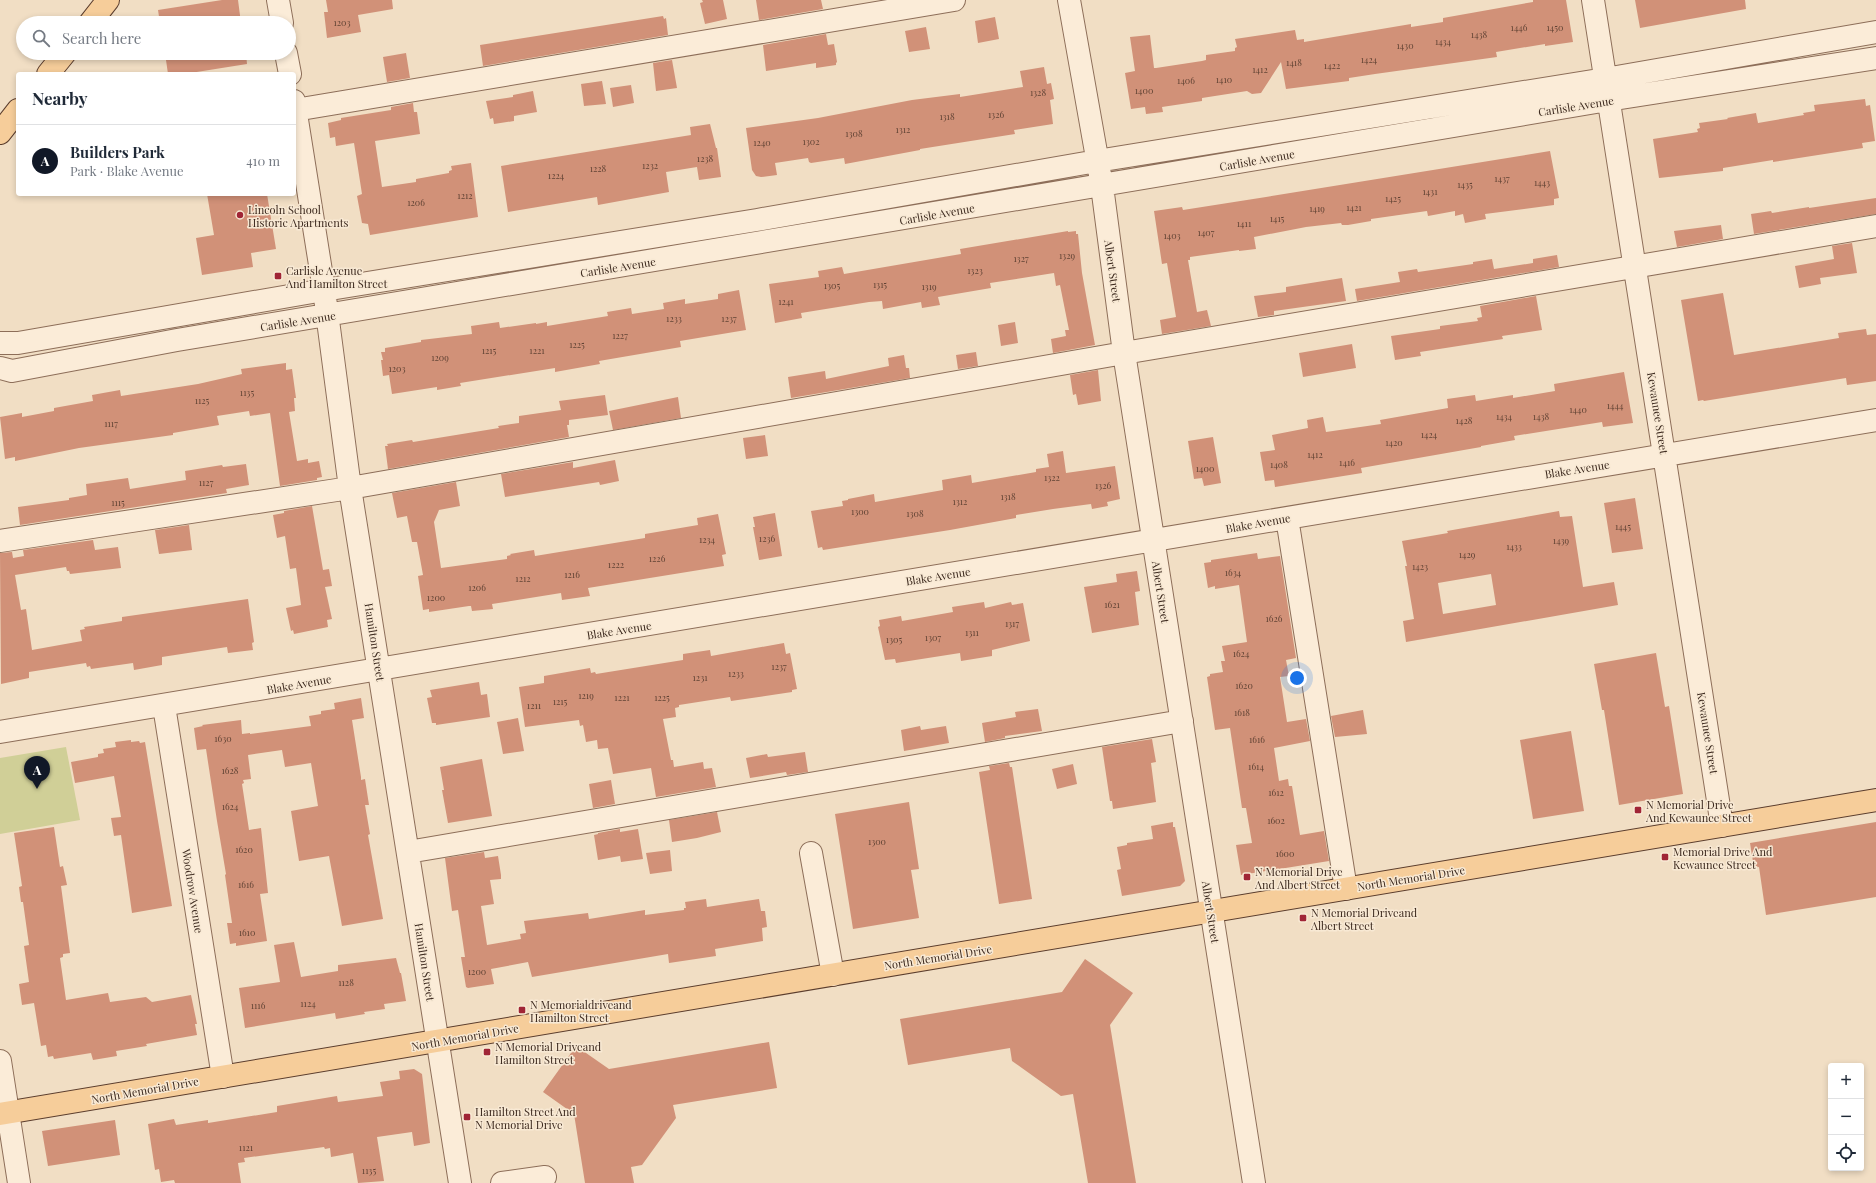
<!DOCTYPE html>
<meta charset="utf-8">
<style>
:root{--surface:#fff;--page:#f6f6f7;--text:#1f2937;--muted:#747a83;--line:#e0e1e3;--accent:#111827}
body{margin:0;font-family:"Playfair Display",serif;background:var(--page);color:var(--text)}
.controls{position:absolute;right:12px;bottom:12px;display:grid;overflow:hidden;border-radius:4px;box-shadow:0 2px 6px #0003}
.controls button{width:36px;height:36px;display:grid;place-items:center;padding:0;border:0;border-bottom:1px solid var(--line);background:var(--surface);color:var(--text);font:20px sans-serif}
.you{position:absolute;left:1297px;top:678px;width:14px;height:14px;margin:-10px;border:3px solid #fff;border-radius:50%;background:#1a73e8;box-shadow:0 0 0 6px #1a73e833}
.badge{display:grid;place-items:center;width:26px;height:26px;border-radius:50%;background:var(--accent);color:#fff;font-size:13px;font-weight:700}
.pin{position:absolute;translate:-50% -33px;filter:drop-shadow(0 1px 2px #0008)}
.pin::after{content:'';position:absolute;top:21px;width:14px;height:12px;background:inherit;clip-path:polygon(0 0,100% 0,50% 100%)}
.list{margin:0;padding:0;list-style:none}
h2{display:flex;justify-content:space-between;align-items:center;height:52px;margin:0;padding:0 16px;font-size:17px}
h2 small{font-size:13px;font-weight:400;color:var(--muted)}
.list li{display:grid;grid-template-columns:26px 1fr auto;gap:12px;align-items:center;box-sizing:border-box;height:72px;padding:0 16px;border-top:1px solid var(--line)}
.list b{display:block;font-size:15px;white-space:nowrap}
.list p{margin:0;font-size:13px;white-space:nowrap;color:var(--muted)}
.list em{font-size:13px;font-style:normal;color:var(--muted)}
.icon{flex:none;width:22px;height:22px;fill:none;stroke:currentColor;stroke-width:2;stroke-linecap:round;stroke-linejoin:round}
.map{position:relative;flex:none;width:1876px;height:1183px;overflow:hidden}
.search{position:absolute;background:var(--surface);box-shadow:0 2px 6px #0003;left:16px;top:16px;width:280px;height:44px;display:flex;align-items:center;gap:10px;box-sizing:border-box;padding:0 14px;border-radius:22px;color:var(--muted);font-size:15px}
.panel{position:absolute;background:var(--surface);box-shadow:0 2px 6px #0003;left:16px;top:72px;width:280px;height:124px;border-radius:4px}
.map>svg:first-child{display:block}
.green{fill:#d0cf97}
.building{fill:#d19178;fill-rule:evenodd}
.lines{fill:none;stroke-linecap:round;stroke-linejoin:round}
.minor-casing{stroke:#8d6e59;stroke-width:24}
.major-casing{stroke:#5b3d2d;stroke-width:24}
.minor{stroke:#fbecd8;stroke-width:22}
.major{stroke:#f6cd9a;stroke-width:22}
.poi-dot{fill:#a02536;stroke:#f8e9d4;stroke-width:1.5}
.labels{text-anchor:middle;dominant-baseline:central;stroke-width:3;stroke-linejoin:round;paint-order:stroke}
.number-label{font-size:9px;fill:#614334}
.street-label{font-size:11px;fill:#3c291e;stroke:#f8e9d4}
.poi-label{font-size:11px;fill:#3c291e;stroke:#f8e9d4;text-anchor:start}
</style>
<div class="map">
<svg width="1876" height="1183" viewBox="0 0 1876 1183">
<rect width="100%" height="100%" fill="#f1dec4"/>
<!-- green -->
<path class="green" d="M66,747L80,820L0,834V758Z"/>
<!-- building -->
<path class="building" d="M222,0H238L241,23H160L158,10Z
M326,0H392L393,9L358,15L361,32L327,38L324,12H328Z
M702,0H723L727,19L705,24L700,3L703,2Z
M756,0H821L823,9L759,20Z
M1533,0H1566L1573,42L1545,46V44L1496,52L1497,57L1375,74L1349,78V81L1286,89L1281,62L1261,93L1252,94L1247,91L1202,98V101L1162,107L1163,112L1146,114L1145,107L1131,109L1125,73L1135,71L1130,37L1150,35L1154,68H1156L1202,61L1206,60V55L1235,51V48L1237,47L1235,39L1295,30L1297,40L1304,39V42L1411,24V27L1443,22V18L1533,2Z
M1635,0H1745L1746,9L1640,28Z
M663,16L664,19L666,18L668,35L483,66L480,45Z
M995,17L999,39L978,43L975,21Z
M926,27L930,49L909,52L905,31Z
M826,34L828,45L834,44L837,62L836,63V65L816,68V63L766,71L763,45Z
M165,53H246L247,64L184,74H168Z
M406,53L410,78L387,82L383,57Z
M672,60L677,88L656,91L653,63Z
M1044,67L1047,84L1051,83L1054,99L1050,100L1053,124L1014,130L1015,134L920,149V150L845,164L844,158L811,163L809,162L808,158L775,163L777,175L761,177L756,176L752,170L746,128L818,118L912,100L960,94V97L1023,87L1020,71Z
M602,81L606,104L584,106L581,84Z
M631,85L634,103L613,107L610,88Z
M533,91L537,112L514,116V121L494,124L493,118L490,119L486,101L513,97V95Z
M1865,99L1866,106L1870,105L1875,141L1862,143L1863,148L1773,162V160L1723,168V171L1659,178L1653,139L1698,132L1697,129L1700,128L1699,123L1728,119L1727,118L1756,113L1758,123L1804,115L1803,113L1815,111L1814,105Z
M413,103L414,112H417L420,134L375,141L382,187L416,182V179L449,173V171L452,170L451,166L471,163L478,217L370,235L368,224L362,223L357,196L362,194L354,143L336,146L335,137L330,138L328,123L341,120V118L391,110V107Z
M710,124L716,148H717L721,177L699,180L697,167L666,172L669,192L598,205L597,197L508,212L501,166L691,135L690,127Z
M1550,151L1559,198L1554,199V205L1485,214L1486,219L1465,223L1463,214L1455,216V211L1428,216L1427,211L1371,219V221L1348,225H1342L1341,223L1306,227L1254,237L1256,249L1239,251V250L1190,257V260H1188L1197,312L1207,310L1211,326L1162,334L1160,320L1176,317L1167,263L1162,264L1154,211L1182,207L1183,210L1266,197Z
M207,194H267L276,249L251,253L253,267L202,275L196,238L214,235Z
M1876,198V214L1754,234L1751,214L1771,211L1772,213L1809,207V208Z
M1721,225L1723,239L1677,247L1674,231Z
M1068,231V232L1076,231V234H1078L1082,273L1095,345L1053,353L1051,339L1066,336L1065,330H1069L1060,285L1056,286L1054,273L990,283L991,288L938,297L940,305L922,308L921,302L883,309L882,301L869,302L801,313L802,318L775,323L769,284L819,277L818,271L842,267L844,274L961,254L960,249Z
M1852,243L1857,273L1820,278L1821,284L1799,288L1795,266L1834,259L1832,246Z
M1557,255L1559,267L1357,301L1355,289L1400,282L1398,272L1417,269L1418,272L1473,264V262L1492,259L1494,269L1533,263V259Z
M1342,278L1346,301L1274,311V315L1258,317L1254,296L1286,292V287Z
M739,290L746,330L680,341L681,347L599,361L600,364L555,372V368L460,383L461,386L437,390V387L392,394L389,375L383,376L381,360H383L381,352H385V348L421,342V340L472,334L471,326L499,322L500,328L536,323V324L547,322V326L608,316L607,312L631,308L632,314L664,309L663,303L685,299V304L718,299V294Z
M1723,293L1734,355L1839,338L1838,333L1866,329L1867,335L1876,334V381L1847,385L1846,378L1704,401L1703,400L1698,401L1681,300Z
M1536,296L1542,330L1502,336L1503,339L1420,352L1421,356L1395,360L1391,336L1440,329V326L1478,321L1477,318L1482,317L1480,306Z
M1015,322L1018,343L1001,346L998,325Z
M1352,344L1356,368L1303,377L1299,353Z
M976,352L978,366L958,369L956,355Z
M904,355L906,368H909L910,378L791,398L788,377L825,371L826,379L889,366L888,358Z
M286,363V370L292,369L296,398H294L295,411L289,412L297,461L308,459V463L319,461L322,477L317,478V480L280,486L270,413L250,416L249,411L217,416L219,425L173,433V435L79,448L15,461V457L5,459L0,417L22,413V417L54,411V408L93,401L92,395L120,390L121,396L198,384L242,374L241,369Z
M1098,370L1101,401L1078,405L1076,394L1073,395L1070,375Z
M1624,372L1633,423L1603,427L1602,422L1514,436L1515,440L1481,446V447L1361,468L1362,473L1275,487L1274,480L1265,481L1260,452L1275,450L1272,435L1308,428L1307,420L1323,417L1326,432L1381,424L1380,420L1448,408L1447,399L1475,395L1476,401L1513,395V398L1555,391L1554,384Z
M605,395L608,415L569,420V425H567L569,437L388,469L385,446H388L387,444L412,440L413,442L499,428L498,426L519,423V416L561,410L559,401Z
M678,397L681,418L613,430L609,411Z
M765,435L768,456L746,459L743,438Z
M1213,437L1221,483L1204,486L1202,478L1194,479L1188,441Z
M1063,451L1066,473L1115,466L1120,499L1107,502L1108,506L1092,509L1091,504L1053,509L1016,515V518L950,530L823,550L822,547L818,548L811,511L843,506L842,501L848,500V499L874,494L875,502L943,490L942,480L971,475L972,483L1036,472V469L1049,467L1047,454Z
M615,460L619,481L600,485L599,482L505,497L501,474L573,462V468Z
M246,464L249,485L226,489L227,493L20,525L18,507L69,500V498L87,495L86,484L128,478L130,489L186,480L185,471L222,465L223,467Z
M456,482L460,506L439,510L434,522L441,568L507,559V556L511,555L510,554L534,550L535,556L645,538V534L698,525L697,518L718,514L726,554L722,555L724,566L588,588L590,596L562,600L561,593L492,604L493,609L472,611L471,606H469L429,612V609L423,610L418,576L423,575L417,542H412L407,516L397,518L392,493Z
M1635,498L1643,549L1612,553L1604,503Z
M312,506L323,570L329,569L332,586L325,587L332,619L327,620L328,627L294,634L293,630L291,631L286,608L301,605L296,568L290,569L285,536L277,538L273,515L284,513V511Z
M1559,511L1560,517L1572,516L1583,587L1614,582L1618,605L1406,642L1403,621L1414,619L1405,566H1407L1402,541L1448,533L1447,531ZM1491,574L1496,605L1443,614L1438,583Z
M775,513L782,556L759,560L753,527H755L753,517Z
M189,525L192,550L159,554L155,530Z
M93,540L95,550L118,547L121,568L70,574L69,571H67L66,567L15,575L21,610L26,609L32,650L82,641L80,630L85,629L84,627L122,621V617L248,599L254,642L252,643L253,650L228,653L227,647L162,657V665L134,670L133,663L91,669L90,666L87,667L86,663L29,672V678L1,684L0,553L12,552L13,558L24,556L23,550Z
M1257,553L1258,559L1280,556L1296,658L1286,660L1289,676L1280,677L1287,722L1306,719L1310,741L1274,748L1279,781L1288,779L1289,786H1292L1300,835L1324,831L1329,861L1241,875L1236,845L1252,843L1246,808H1242L1230,728L1215,730L1207,677L1210,676V674L1223,672L1221,661H1225L1222,646L1247,642L1239,585L1215,589V586L1208,588L1204,563L1211,562V560Z
M1137,571L1140,591L1135,592L1139,625L1092,633L1084,587L1117,582L1116,574Z
M984,602L985,608L1011,602L1012,605L1023,603L1030,641L992,650V656L961,661L960,653L896,663L895,659L885,660L878,627L880,626L879,620L901,616L902,621L953,612L952,607Z
M784,643L786,654L790,653L797,689L792,690V692L731,701L730,697L679,705V707L675,708L676,717L663,719L671,760H673L674,767L703,762L704,769L712,768L716,787L656,797L651,768L613,774L608,748L598,749L597,740L586,742L583,725L580,726L579,720L525,727L519,687L544,683V676L590,668L591,673L595,672L596,674L683,660V654L710,650L711,656Z
M1656,653L1665,707L1669,706L1683,794L1619,805L1604,710H1602L1594,664Z
M479,682L481,695L487,694L490,717L436,725V723H432L427,698L432,697L430,690Z
M361,698L364,718L352,720L361,777V780L365,779L369,805H365L370,834L368,835L383,919L342,926L329,856L299,861L291,811L318,806L311,763L285,767L282,750L248,755L251,779L243,780L244,783L242,784L249,830L261,828L268,893L260,894L267,941L236,946V943L230,944L227,923H232L225,875L226,874L217,821L206,749L197,750L194,728L203,726L202,725L241,720L242,734L250,733V734L311,726L309,716L321,714V711L335,709L334,703Z
M1038,709L1042,731L1005,736V738L985,742L982,723L1016,717L1015,712Z
M1363,710L1367,734L1335,737L1331,716Z
M518,718L524,751L503,754L497,722Z
M920,726L921,730L946,726L949,743L904,751L901,730Z
M1571,731L1584,811L1533,819L1520,740Z
M1152,739L1156,762L1151,763L1156,802L1113,809L1112,801H1110L1102,747Z
M131,740V742L139,741L140,743L145,742L172,906L132,913L121,835L114,836L111,818L121,817L114,776L75,783L71,762L98,757V754L104,753L103,749L116,747L115,742Z
M805,752L808,772L787,775L786,772L750,778L746,758L767,754L768,757Z
M482,759L492,816L448,823L442,790H444L440,767Z
M1009,763L1010,767H1012L1032,899L999,904L979,772L990,770L989,766Z
M1073,764L1077,784L1057,789L1052,769Z
M611,780L615,804L593,808L589,784Z
M909,802L919,869L911,870L919,918L853,929L835,814Z
M717,812L721,832L697,838L672,842L669,820Z
M1173,822V827H1175L1185,881L1180,886L1122,896L1117,870L1121,869L1117,847L1127,845V843L1153,839L1151,826Z
M1876,822V897L1766,915L1759,867L1754,868L1750,843Z
M54,827L60,867L63,866L67,885L61,886L70,953L63,954V957L60,958L66,1000L108,993L110,1002L146,997L152,1002L191,995L197,1024H195L197,1035L146,1044L147,1046L116,1051L117,1056L93,1060L91,1053L54,1059L53,1056L48,1057L46,1045L41,1046L34,1003L22,1005L19,984L29,982L24,946L29,945L23,902H21L19,887L22,886L14,833Z
M620,829V832L638,829L643,859L621,862L620,856L598,860L594,835L598,834V833Z
M670,850L672,871L650,874L646,853Z
M484,852L485,858L498,856L501,875V879L490,880L494,904L481,906L487,945L521,939L520,934L526,933L524,921L588,913L589,919L645,910V915L684,910V908H686L685,902L706,899L707,907L759,899L761,911H765L767,927L762,928L763,941L715,949L716,956L669,963L668,954L532,977L528,962L491,969L494,984L468,988L466,987L461,957H465L458,910L452,911L445,858Z
M294,942L301,977L338,971V965L396,958L400,973H401L406,1001L384,1004L385,1009L364,1012L365,1014L336,1019L335,1013L245,1028L239,988L280,982L274,945Z
M1085,959L1133,993L1110,1025L1136,1183H1088L1073,1094L1061,1096L1012,1061L1010,1048L908,1065L900,1019L1062,992Z
M769,1042L777,1088L673,1105L676,1118L642,1165L631,1167L634,1183H585L574,1114L543,1092L576,1046L609,1069Z
M414,1069L422,1074L430,1143L414,1146L412,1132L377,1137L384,1181L358,1183L353,1153L331,1157L330,1148L325,1149L324,1147L244,1158L245,1162L238,1163L241,1183H175L174,1180L161,1182L159,1169L155,1170L148,1124L174,1119L176,1125L208,1120V1123L277,1112V1106L337,1096L338,1102L383,1096L380,1082L400,1079L399,1071Z
M115,1120L120,1155L48,1166L42,1131Z"/>
<g class="lines">
<!-- minor casing -->
<g class="minor-casing">
<path id="minor" d="M278,0L282,23
M1069,0L1102,186L1124,353L1254,1183
M1593,0L1722,826
M286,53L290,74
M294,101L324,290L350,488L460,1183
M295,110L954,0
M0,343H18L324,290L757,220L1097,161L1605,79L1876,32
M0,368L12,371L177,340L1608,100L1876,58
M1287,518L1346,889
M0,541L350,488L1124,353L1876,226
M164,706L223,1077
M0,732L1876,420
M408,852L1182,721
M811,853L833,975
M0,1061L19,1183
M502,1183L545,1177"/>
</g>
<!-- major casing -->
<g class="major-casing">
<path id="major" d="M90,23L108,0
M48,74L65,53
M0,133L18,110
M0,1114L1876,800"/>
</g>
<!-- minor -->
<use href="#minor" class="minor"/>
<!-- major -->
<use href="#major" class="major"/>
</g>
<!-- markers -->
<g class="poi-dot">
<circle cx="240" cy="215" r="4"/>
<rect x="274" y="272" width="8" height="8" rx="2"/>
<rect x="1634" y="806" width="8" height="8" rx="2"/>
<rect x="1661" y="853" width="8" height="8" rx="2"/>
<rect x="1243" y="873" width="8" height="8" rx="2"/>
<rect x="1299" y="914" width="8" height="8" rx="2"/>
<rect x="518" y="1006" width="8" height="8" rx="2"/>
<rect x="483" y="1048" width="8" height="8" rx="2"/>
<rect x="463" y="1113" width="8" height="8" rx="2"/>
</g>
<g class="labels">
<!-- number labels -->
<g class="number-label">
<text x="342" y="22">1203</text>
<text x="1519" y="27">1446</text>
<text x="1555" y="27">1450</text>
<text x="1479" y="34">1438</text>
<text x="1443" y="41">1434</text>
<text x="1405" y="45">1430</text>
<text x="1369" y="59">1424</text>
<text x="1294" y="62">1418</text>
<text x="1332" y="65">1422</text>
<text x="1260" y="69">1412</text>
<text x="1224" y="79">1410</text>
<text x="1186" y="80">1406</text>
<text x="1144" y="90">1400</text>
<text x="1038" y="92">1328</text>
<text x="996" y="114">1326</text>
<text x="947" y="116">1318</text>
<text x="903" y="129">1312</text>
<text x="854" y="133">1308</text>
<text x="811" y="141">1302</text>
<text x="762" y="142">1240</text>
<text x="705" y="158">1238</text>
<text x="650" y="165">1232</text>
<text x="598" y="168">1228</text>
<text x="556" y="175">1224</text>
<text x="1502" y="178">1437</text>
<text x="1542" y="182">1443</text>
<text x="1465" y="184">1435</text>
<text x="1430" y="191">1431</text>
<text x="465" y="195">1212</text>
<text x="1393" y="198">1425</text>
<text x="416" y="202">1206</text>
<text x="1354" y="207">1421</text>
<text x="1317" y="208">1419</text>
<text x="1277" y="218">1415</text>
<text x="1244" y="223">1411</text>
<text x="1206" y="232">1407</text>
<text x="1172" y="235">1403</text>
<text x="1067" y="255">1329</text>
<text x="1021" y="258">1327</text>
<text x="975" y="270">1323</text>
<text x="880" y="284">1315</text>
<text x="832" y="285">1305</text>
<text x="929" y="286">1319</text>
<text x="786" y="301">1241</text>
<text x="674" y="318">1233</text>
<text x="729" y="318">1237</text>
<text x="620" y="335">1227</text>
<text x="577" y="344">1225</text>
<text x="489" y="350">1215</text>
<text x="537" y="350">1221</text>
<text x="440" y="357">1209</text>
<text x="397" y="368">1203</text>
<text x="247" y="392">1135</text>
<text x="202" y="400">1125</text>
<text x="1615" y="405">1444</text>
<text x="1578" y="409">1440</text>
<text x="1504" y="416">1434</text>
<text x="1541" y="416">1438</text>
<text x="1464" y="420">1428</text>
<text x="111" y="423">1117</text>
<text x="1429" y="434">1424</text>
<text x="1394" y="442">1420</text>
<text x="1315" y="454">1412</text>
<text x="1347" y="462">1416</text>
<text x="1279" y="464">1408</text>
<text x="1205" y="468">1400</text>
<text x="1052" y="477">1322</text>
<text x="206" y="482">1127</text>
<text x="1103" y="485">1326</text>
<text x="1008" y="496">1318</text>
<text x="960" y="501">1312</text>
<text x="118" y="502">1115</text>
<text x="860" y="511">1300</text>
<text x="915" y="513">1308</text>
<text x="1623" y="526">1445</text>
<text x="767" y="538">1236</text>
<text x="707" y="539">1234</text>
<text x="1561" y="540">1439</text>
<text x="1514" y="546">1433</text>
<text x="1467" y="554">1429</text>
<text x="657" y="558">1226</text>
<text x="616" y="564">1222</text>
<text x="1420" y="566">1423</text>
<text x="1233" y="572">1634</text>
<text x="572" y="574">1216</text>
<text x="523" y="578">1212</text>
<text x="477" y="587">1206</text>
<text x="436" y="597">1200</text>
<text x="1112" y="604">1621</text>
<text x="1274" y="618">1626</text>
<text x="1012" y="623">1317</text>
<text x="972" y="632">1311</text>
<text x="933" y="637">1307</text>
<text x="894" y="639">1305</text>
<text x="1241" y="653">1624</text>
<text x="779" y="666">1237</text>
<text x="736" y="673">1233</text>
<text x="700" y="677">1231</text>
<text x="1244" y="685">1620</text>
<text x="586" y="695">1219</text>
<text x="622" y="697">1221</text>
<text x="662" y="697">1225</text>
<text x="560" y="701">1215</text>
<text x="534" y="705">1211</text>
<text x="1242" y="712">1618</text>
<text x="223" y="738">1630</text>
<text x="1257" y="739">1616</text>
<text x="1256" y="766">1614</text>
<text x="230" y="770">1628</text>
<text x="1276" y="792">1612</text>
<text x="230" y="806">1624</text>
<text x="1276" y="820">1602</text>
<text x="877" y="841">1300</text>
<text x="244" y="849">1620</text>
<text x="1285" y="853">1600</text>
<text x="246" y="884">1616</text>
<text x="247" y="932">1610</text>
<text x="477" y="971">1200</text>
<text x="346" y="982">1128</text>
<text x="308" y="1003">1124</text>
<text x="258" y="1005">1116</text>
<text x="246" y="1147">1121</text>
<text x="369" y="1170">1135</text>
</g>
<!-- street labels -->
<g class="street-label">
<text transform="translate(1576 106) rotate(-9)">Carlisle Avenue</text>
<text transform="translate(1257 160) rotate(-10)">Carlisle Avenue</text>
<text transform="translate(937 214) rotate(-10)">Carlisle Avenue</text>
<text transform="translate(618 267) rotate(-9)">Carlisle Avenue</text>
<text transform="translate(1113 271) rotate(82)">Albert Street</text>
<text transform="translate(298 321) rotate(-9)">Carlisle Avenue</text>
<text transform="translate(1658 413) rotate(81)">Kewaunee Street</text>
<text transform="translate(1577 469) rotate(-9)">Blake Avenue</text>
<text transform="translate(1258 523) rotate(-10)">Blake Avenue</text>
<text transform="translate(938 576) rotate(-9)">Blake Avenue</text>
<text transform="translate(1161 592) rotate(81)">Albert Street</text>
<text transform="translate(619 630) rotate(-9)">Blake Avenue</text>
<text transform="translate(375 642) rotate(81)">Hamilton Street</text>
<text transform="translate(299 684) rotate(-10)">Blake Avenue</text>
<text transform="translate(1708 733) rotate(81)">Kewaunee Street</text>
<text transform="translate(1411 878) rotate(-9)">North Memorial Drive</text>
<text transform="translate(193 891) rotate(81)">Woodrow Avenue</text>
<text transform="translate(1211 912) rotate(81)">Albert Street</text>
<text transform="translate(938 957) rotate(-9)">North Memorial Drive</text>
<text transform="translate(425 962) rotate(81)">Hamilton Street</text>
<text transform="translate(465 1037) rotate(-10)">North Memorial Drive</text>
<text transform="translate(145 1090) rotate(-10)">North Memorial Drive</text>
</g>
<!-- poi labels -->
<g class="poi-label">
<text x="248" y="209">Lincoln School<tspan x="248" dy="13">Historic Apartments</tspan></text>
<text x="286" y="270">Carlisle Avenue<tspan x="286" dy="13">And Hamilton Street</tspan></text>
<text x="1646" y="804">N Memorial Drive<tspan x="1646" dy="13">And Kewaunee Street</tspan></text>
<text x="1673" y="851">Memorial Drive And<tspan x="1673" dy="13">Kewaunee Street</tspan></text>
<text x="1255" y="871">N Memorial Drive<tspan x="1255" dy="13">And Albert Street</tspan></text>
<text x="1311" y="912">N Memorial Driveand<tspan x="1311" dy="13">Albert Street</tspan></text>
<text x="530" y="1004">N Memorialdriveand<tspan x="530" dy="13">Hamilton Street</tspan></text>
<text x="495" y="1046">N Memorial Driveand<tspan x="495" dy="13">Hamilton Street</tspan></text>
<text x="475" y="1111">Hamilton Street And<tspan x="475" dy="13">N Memorial Drive</tspan></text>
</g>
</g>
</svg>
<div class="controls">
<button>+</button>
<button>−</button>
<button><svg class="icon" aria-label="locate" viewBox="0 0 24 24"><circle cx="12" cy="12" r="6"/><path d="M12 2v4M12 18v4M2 12h4M18 12h4"/></svg></button>
</div>
<div class="you"></div>
<div class="pin badge" style="left:37px;top:789px">A</div>
<div class="search"><svg class="icon" aria-label="search" viewBox="0 0 24 24"><circle cx="10" cy="10" r="6"/><path d="M15 15l6 6"/></svg>Search here</div>
<section class="panel">
<h2>Nearby<small></small></h2>
<ul class="list">
<li><span class="badge">A</span><div><b>Builders Park</b><p>Park · Blake Avenue</p></div><em>410 m</em></li>
</ul>
</section>
</div>
